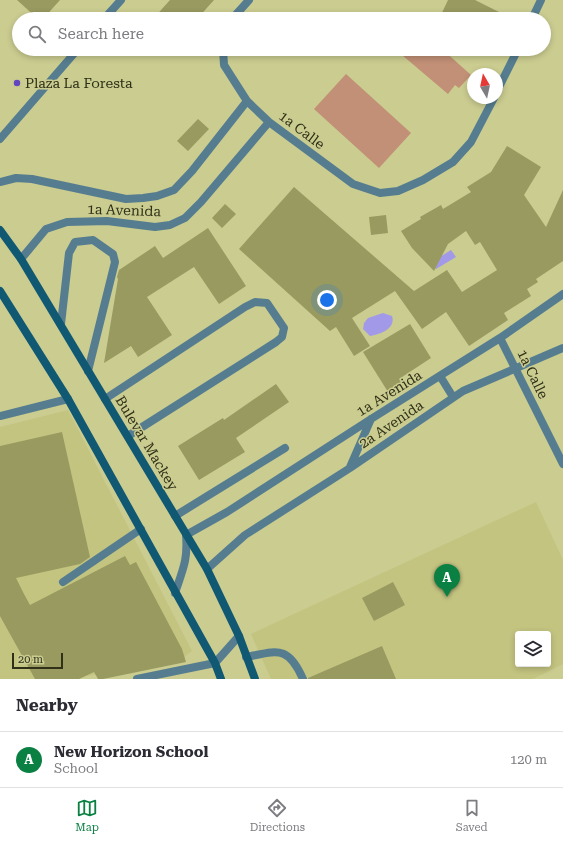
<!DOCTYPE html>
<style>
:root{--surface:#fff;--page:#f2f2f3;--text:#2b2b33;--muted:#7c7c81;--line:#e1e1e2;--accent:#0b8043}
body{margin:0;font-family:"Roboto Serif",serif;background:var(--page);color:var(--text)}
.controls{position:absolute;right:12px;bottom:12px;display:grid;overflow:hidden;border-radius:4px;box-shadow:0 2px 6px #0003}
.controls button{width:36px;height:36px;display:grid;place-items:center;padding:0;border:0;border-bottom:1px solid var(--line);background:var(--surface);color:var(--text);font:20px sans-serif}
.compass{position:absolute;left:467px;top:68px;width:36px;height:36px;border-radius:50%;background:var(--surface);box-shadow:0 2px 6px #0003;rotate:351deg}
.scale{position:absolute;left:12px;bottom:10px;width:51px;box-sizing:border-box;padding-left:4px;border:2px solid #303018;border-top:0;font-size:11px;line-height:14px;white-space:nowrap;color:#303018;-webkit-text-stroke:3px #cacc90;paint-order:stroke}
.you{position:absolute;left:327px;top:300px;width:14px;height:14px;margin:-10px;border:3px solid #fff;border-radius:50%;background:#1a73e8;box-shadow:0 0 0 6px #1a73e833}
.badge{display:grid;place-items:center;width:26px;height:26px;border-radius:50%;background:var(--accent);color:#fff;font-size:13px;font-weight:700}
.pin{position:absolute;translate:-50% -33px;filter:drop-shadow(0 1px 2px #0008)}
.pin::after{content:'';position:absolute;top:21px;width:14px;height:12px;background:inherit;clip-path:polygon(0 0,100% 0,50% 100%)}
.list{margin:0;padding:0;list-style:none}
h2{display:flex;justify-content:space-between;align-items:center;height:52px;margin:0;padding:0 16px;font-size:17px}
h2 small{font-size:13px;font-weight:400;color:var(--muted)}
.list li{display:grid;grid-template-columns:26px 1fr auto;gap:12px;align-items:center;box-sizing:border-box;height:56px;padding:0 16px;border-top:1px solid var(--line)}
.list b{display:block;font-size:15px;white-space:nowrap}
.list p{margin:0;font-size:13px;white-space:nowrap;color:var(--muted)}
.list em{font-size:13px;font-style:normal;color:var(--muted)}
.icon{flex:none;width:22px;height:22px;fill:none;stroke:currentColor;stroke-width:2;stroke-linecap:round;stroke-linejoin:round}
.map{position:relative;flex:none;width:563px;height:679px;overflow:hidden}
.search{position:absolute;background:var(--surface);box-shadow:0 2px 6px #0003;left:12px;right:12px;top:12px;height:44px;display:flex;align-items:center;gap:10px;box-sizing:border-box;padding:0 14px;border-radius:22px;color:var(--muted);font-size:15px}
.sheet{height:108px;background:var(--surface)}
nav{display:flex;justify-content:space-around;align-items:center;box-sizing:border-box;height:56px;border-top:1px solid var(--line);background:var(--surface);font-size:11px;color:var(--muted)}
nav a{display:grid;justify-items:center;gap:2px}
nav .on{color:var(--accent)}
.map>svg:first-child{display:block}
.built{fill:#c3c480;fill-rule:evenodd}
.green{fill:#c19076}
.water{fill:#a399e9}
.building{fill:#999a60}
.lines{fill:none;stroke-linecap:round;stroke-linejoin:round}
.service{stroke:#567d8f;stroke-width:8}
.minor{stroke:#567d8f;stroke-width:8}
.secondary{stroke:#115873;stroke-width:8}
.poi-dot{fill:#6346bf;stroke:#cacc90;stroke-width:1.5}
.labels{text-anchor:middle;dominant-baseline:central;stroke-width:3;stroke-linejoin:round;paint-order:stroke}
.poi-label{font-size:14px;fill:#303018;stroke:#cacc90;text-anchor:start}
.street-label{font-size:14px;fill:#303018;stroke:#cacc90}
</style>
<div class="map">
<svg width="563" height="679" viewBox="0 0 563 679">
<rect width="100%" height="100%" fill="#cacc90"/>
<!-- built -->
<path class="built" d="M68,410L192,651L183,658L72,679H0V427Z
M536,502L563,560V664L533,679H271L251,634ZM518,634H548V664H518Z"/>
<!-- green -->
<path class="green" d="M407,49H442L471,75L459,88L455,85L448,94L402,55Z
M346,74L411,133L379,168L314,109Z"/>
<!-- water -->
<path class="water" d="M451,250L456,257L436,269L432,262Z
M383,313L392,316C396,329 380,334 370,336L363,329L364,323L368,318Z"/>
<!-- building -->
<path class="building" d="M17,0H60L43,19H38Z
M170,0H214L197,19H153Z
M448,0H475L513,19H439Z
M198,119L209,129L188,151L177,141Z
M507,146L541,167L524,195L546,227L563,190V261L536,279L538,282L527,289L531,296L504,313L508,320L469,346L446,312L422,329L395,291L352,318L370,346L354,356L336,327L330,331L239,249L294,187L414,291L447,270L462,292L497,270L480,242L475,245L466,231L448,244L434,271L412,248L401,231L421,219L420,217L441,205L443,209L471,192L467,187L491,172Z
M225,204L236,214L222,228L212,218Z
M386,215L388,233L371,235L369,217Z
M208,228L246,286L219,304L194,267L147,297L172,335L138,357L131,346L104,363L118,279L117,277L119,270L155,246L163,258Z
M410,324L431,358L399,379L402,384L388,392L363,352Z
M276,384L289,402L236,438L245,452L199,480L178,446L223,418L224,420Z
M62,432L90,557L80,564L16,578L24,594L30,605L125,556L130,565L136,562L182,649L186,662L103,679H98L94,672L79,679H35L0,616V446Z
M393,582L405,605L374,621L362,598Z
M382,646L396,679H308V678Z"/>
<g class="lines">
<!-- service -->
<path class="service" d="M61,324L69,253L75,242L93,240L113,254L115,262L88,371
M105,399L245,307L255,302L267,303L284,328L282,337L276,342L128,436
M175,516L285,448
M63,582L141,529
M246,657C278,651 288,645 303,679
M137,679L215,663L239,636"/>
<!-- minor -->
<path class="minor" d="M104,19L121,0
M232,19L249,0
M532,19L541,0
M223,49L224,65L247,101L269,122L353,184L380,193L398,191L423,180L453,162L471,142L494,98
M497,91L518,49
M0,139L78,49
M0,182L16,178L32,179L126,199L143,198L157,196L174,190L192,171L247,101
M21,259L46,229L67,222L107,221L155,227L170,225L185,218L201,202L269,122
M500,338L563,464
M440,376L453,397
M0,416L68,399
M350,467L371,419
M207,569L245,535L350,468L463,391L563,348
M175,593C183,569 188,560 186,535L227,512L371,419L500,338L563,294"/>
<!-- secondary -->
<path class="secondary" d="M0,230L21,259L207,569L239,636L255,679
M0,291L68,399L215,663L221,679"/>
</g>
<!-- markers -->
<circle class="poi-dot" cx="17" cy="83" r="4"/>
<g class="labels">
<!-- poi labels -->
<g class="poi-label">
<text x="25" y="83">Plaza La Foresta</text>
</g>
<!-- street labels -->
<g class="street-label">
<text transform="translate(302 130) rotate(37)">1a Calle</text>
<text transform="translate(124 210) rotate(2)">1a Avenida</text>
<text transform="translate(533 374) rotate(64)">1a Calle</text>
<text transform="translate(389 393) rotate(-32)">1a Avenida</text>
<text transform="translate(391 424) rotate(-34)">2a Avenida</text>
<text transform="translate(147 443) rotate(59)">Bulevar Mackey</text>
</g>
</g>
</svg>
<div class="controls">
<button><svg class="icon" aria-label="layers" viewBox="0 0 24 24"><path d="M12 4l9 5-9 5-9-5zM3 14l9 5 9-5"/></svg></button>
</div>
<svg class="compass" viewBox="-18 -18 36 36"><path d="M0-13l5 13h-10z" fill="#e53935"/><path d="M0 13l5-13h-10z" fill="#7c7c81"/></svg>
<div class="scale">20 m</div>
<div class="you"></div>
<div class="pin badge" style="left:447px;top:597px">A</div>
<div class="search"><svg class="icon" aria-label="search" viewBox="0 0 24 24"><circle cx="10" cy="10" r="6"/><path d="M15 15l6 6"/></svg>Search here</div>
</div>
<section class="sheet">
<h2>Nearby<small></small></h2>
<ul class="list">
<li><span class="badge">A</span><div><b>New Horizon School</b><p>School</p></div><em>120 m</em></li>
</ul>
</section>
<nav>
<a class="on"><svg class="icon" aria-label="map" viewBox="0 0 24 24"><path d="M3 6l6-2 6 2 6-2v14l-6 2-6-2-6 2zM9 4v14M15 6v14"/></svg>Map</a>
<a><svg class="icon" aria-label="directions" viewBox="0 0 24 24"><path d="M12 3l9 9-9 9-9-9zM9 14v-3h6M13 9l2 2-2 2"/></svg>Directions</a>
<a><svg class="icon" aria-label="saved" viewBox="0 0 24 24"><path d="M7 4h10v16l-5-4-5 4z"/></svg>Saved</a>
</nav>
